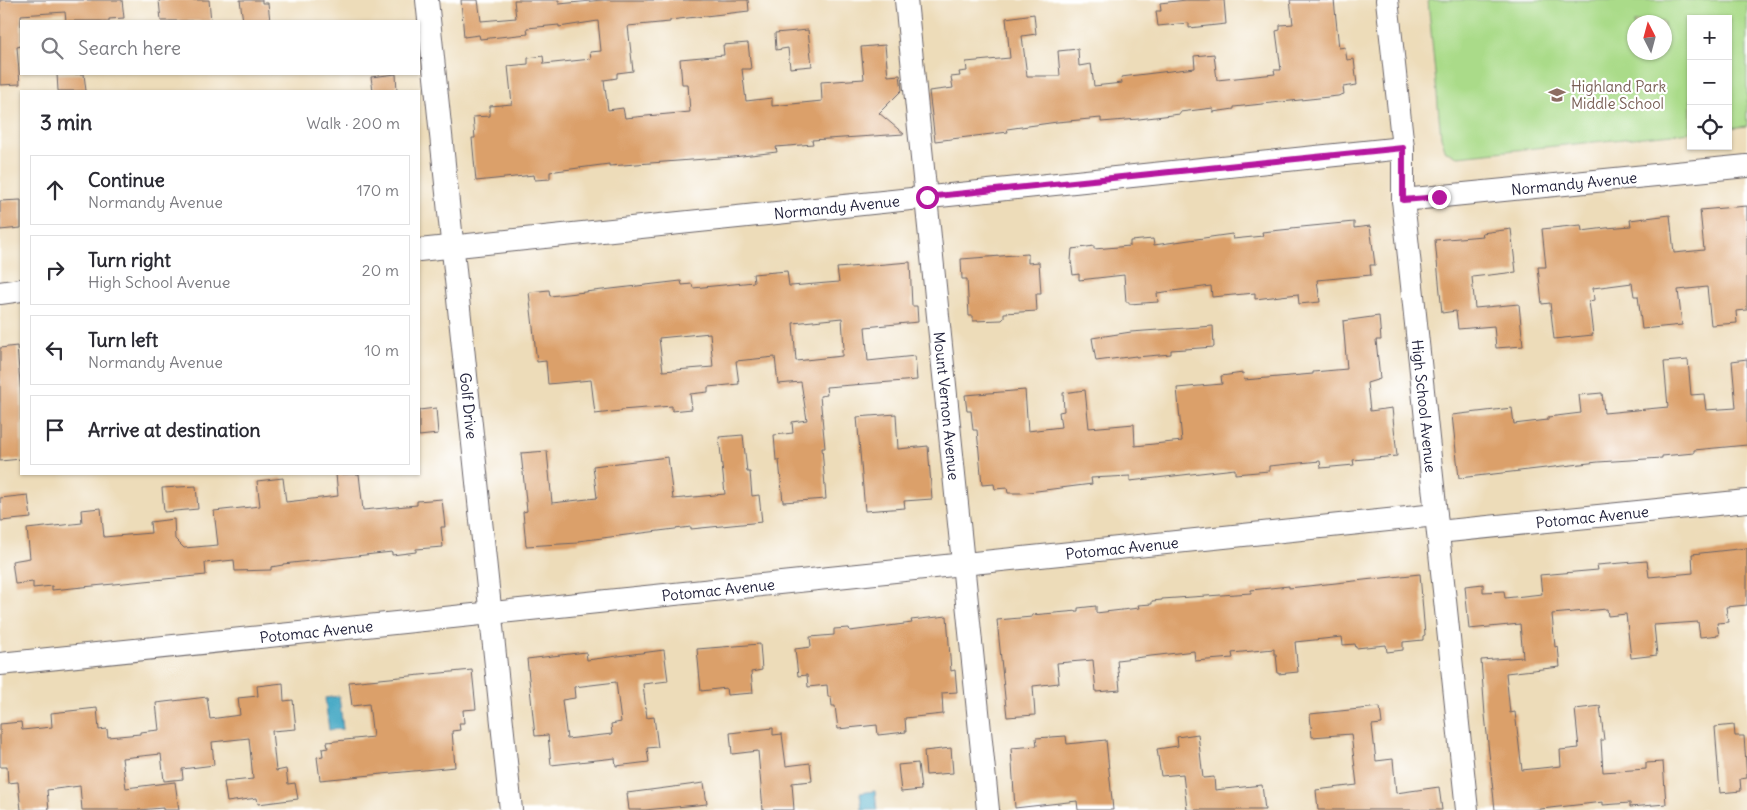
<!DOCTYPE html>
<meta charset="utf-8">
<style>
:root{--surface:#fff;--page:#f2f2f3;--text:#2b2b33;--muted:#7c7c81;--line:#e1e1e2}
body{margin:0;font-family:Delius,sans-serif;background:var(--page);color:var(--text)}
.controls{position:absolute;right:15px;top:15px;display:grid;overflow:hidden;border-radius:0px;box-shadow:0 1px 4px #0004}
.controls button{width:45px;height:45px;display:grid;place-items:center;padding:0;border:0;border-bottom:1px solid var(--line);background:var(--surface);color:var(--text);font:25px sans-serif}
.compass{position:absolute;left:1627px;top:15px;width:45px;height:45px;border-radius:50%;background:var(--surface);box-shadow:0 1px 4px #0004;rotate:354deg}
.stop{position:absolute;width:15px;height:15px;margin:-11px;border:4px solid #b5179e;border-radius:50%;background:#fff}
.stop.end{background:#b5179e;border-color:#fff;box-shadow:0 1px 5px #0008}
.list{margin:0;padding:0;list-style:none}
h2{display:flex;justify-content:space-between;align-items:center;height:65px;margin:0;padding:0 20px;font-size:21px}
h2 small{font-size:16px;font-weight:400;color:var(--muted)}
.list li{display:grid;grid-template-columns:32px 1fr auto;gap:15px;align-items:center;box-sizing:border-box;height:70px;margin:0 10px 10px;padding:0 10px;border:1px solid var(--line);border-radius:0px}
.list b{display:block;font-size:19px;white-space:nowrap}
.list p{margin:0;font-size:16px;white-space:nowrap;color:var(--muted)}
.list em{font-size:16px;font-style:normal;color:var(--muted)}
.icon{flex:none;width:28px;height:28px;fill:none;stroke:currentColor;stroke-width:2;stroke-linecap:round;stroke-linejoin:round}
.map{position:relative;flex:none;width:1747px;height:810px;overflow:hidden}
.search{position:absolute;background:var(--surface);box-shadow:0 1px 4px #0004;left:20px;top:20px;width:400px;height:55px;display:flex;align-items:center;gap:12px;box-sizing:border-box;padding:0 18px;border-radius:0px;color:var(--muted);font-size:19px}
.panel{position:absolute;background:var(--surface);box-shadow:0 1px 4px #0004;left:20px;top:90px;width:400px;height:385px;border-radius:0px}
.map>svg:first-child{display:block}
.green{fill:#aadb89;stroke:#667e62;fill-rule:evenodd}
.water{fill:#45a8c4;stroke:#346580}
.building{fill:#dba06a;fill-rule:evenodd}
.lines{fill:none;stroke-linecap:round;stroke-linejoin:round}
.minor-casing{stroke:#696367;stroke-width:24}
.minor{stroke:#fff;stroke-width:22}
.route{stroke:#b5179e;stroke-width:6}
.labels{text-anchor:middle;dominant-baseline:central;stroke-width:4.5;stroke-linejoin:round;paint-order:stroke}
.education-label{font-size:15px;fill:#785e54;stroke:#fff;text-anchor:start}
.street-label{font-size:15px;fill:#22223b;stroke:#fff}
</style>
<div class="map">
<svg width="1747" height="810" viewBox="0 0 1747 810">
<rect width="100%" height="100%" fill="#fff"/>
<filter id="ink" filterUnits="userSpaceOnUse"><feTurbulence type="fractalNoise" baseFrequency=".02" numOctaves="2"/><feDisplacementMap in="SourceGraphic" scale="10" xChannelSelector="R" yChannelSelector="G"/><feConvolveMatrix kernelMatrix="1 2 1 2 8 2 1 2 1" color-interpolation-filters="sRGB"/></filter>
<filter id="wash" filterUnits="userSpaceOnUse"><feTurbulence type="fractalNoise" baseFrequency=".0096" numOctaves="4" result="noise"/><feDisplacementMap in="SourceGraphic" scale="20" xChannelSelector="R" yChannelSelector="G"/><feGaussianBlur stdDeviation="1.12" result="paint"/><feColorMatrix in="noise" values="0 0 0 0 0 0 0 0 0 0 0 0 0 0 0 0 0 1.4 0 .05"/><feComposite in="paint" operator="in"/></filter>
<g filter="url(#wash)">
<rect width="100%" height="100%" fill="#eddcb9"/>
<!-- green -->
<path class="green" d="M1428,0H1747V126L1728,128V19H1691V132L1458,156L1446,152L1441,137ZM1634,22H1664V52H1634Z"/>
<!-- water -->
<path class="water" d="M339,696L343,729L329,730L325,698Z
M875,791L877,810H862L860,793Z"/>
<g id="blocks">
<!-- building -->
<path class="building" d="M0,0H122L124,18L109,19V21H66L65,12L21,15V46L17,47L20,84L0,85Z
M159,0H209L211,21H161Z
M240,0H262V3H268L270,21H243Z
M461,0H478L481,21L516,18L514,0H559V4L602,0H748L749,11L670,20V22L628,26L633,71L617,73V78L604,80L608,110L623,108L625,118L690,112L688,84H682L680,59L724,55L723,45L748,43L751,69H742L746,101L772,98V106L822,101L821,82L864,79L861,47L885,45L888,76L900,75L902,90L879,113L904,134L812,140L813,144L776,147L777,152L733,157L609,166V164L556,171L550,172V179L535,180L534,175L476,181L472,138H475L473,117L490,116V106L512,104L508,66L528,64V58L543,56L544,64L591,59L590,52L601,51L598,21L559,27V25L527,28L528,34L480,39L479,35L464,37Z
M1186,0H1224L1226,24L1189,28V23L1158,26L1156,11H1161L1160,3Z
M1290,0H1334L1339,48L1345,47L1347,60L1354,59L1357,85L1343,87L1344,94L1338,96L1234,107V109L1213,112V108L1180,112V114L1139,119L1101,122V118L1057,122L1007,129L1008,132L935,141L929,91L953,88L951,77L960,76L959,72L967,71L966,62L1010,58L1006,18L1034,14L1036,34L1022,36L1027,76H1060L1058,51L1078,49L1079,66L1091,64L1094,86L1122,83L1121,77L1195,68L1194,56L1214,54L1217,80L1275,74L1274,70H1281L1276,31L1280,30V25L1293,24Z
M808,30L812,66L790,68L788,48L776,50L775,33Z
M57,74H84L86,91H58Z
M396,74L397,91H373L371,77Z
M21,200V228L0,230V201Z
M1747,206V310L1736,311L1737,323L1711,325L1707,287L1678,290L1682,325L1642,329L1638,296H1634L1632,283L1593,288L1594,300L1589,301L1593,335L1554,339L1550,303L1542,304L1538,267H1546L1542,229L1581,225L1582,231L1606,228L1631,226L1630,220L1670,215L1674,253L1704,250L1700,210Z
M1354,222V228L1370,226L1375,265H1370L1371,275L1317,280L1320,302L1299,304L1298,294L1255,299V293L1212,297L1211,286L1157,293L1158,302L1129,304V302H1126L1124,275L1079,280V274L1073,275L1071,261L1072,249L1094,246V249L1130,246V241L1153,239L1154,245L1232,234L1233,239L1263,236L1262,232L1291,229V228Z
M1511,229L1516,272L1472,277L1475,308L1519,304L1523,346L1496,348L1494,326L1458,329L1456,311L1442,313L1435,240L1483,236L1482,233Z
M1028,254V263L1039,262L1041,294H1036L1037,311L1004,313V318L1002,320L973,321V316H969L967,279H962L961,259Z
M910,262L912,306H917L918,322L865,327L868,361L915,356L917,380L826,387L827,395L820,396L825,448H822L826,499L783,502L779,460H776L774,435L793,433L792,422L807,420L801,382L778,384L775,357L736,361L739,384L708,387V392L690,394L692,409L672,411V406L621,410V411L595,414L591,380L548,384L546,361L537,362L529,292L549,290L550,296L681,281L682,285L692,284L693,288L754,282L753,274L787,271L789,286H791L839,282L837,268ZM842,318L844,349L842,350V356L796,361L793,323ZM710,333L713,367L663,371L659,338Z
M1379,316L1381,340H1376L1380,379L1367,383L1370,411L1392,408L1397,456L1353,460L1354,465L1321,468L1320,461L1269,466V471L1235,474V469L1130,481V476L1091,478L1092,484L1021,493H1008L1007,488L995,489L994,484L982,485L977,430H973L971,411H967L965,395L1025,390L1028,431L1061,427L1059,412L1064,411L1063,393L1085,390L1089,428L1134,424L1135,446L1182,441L1177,388L1222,384L1221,376L1243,373L1244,380L1313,374V372L1347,369L1343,321Z
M1213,326L1214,347L1171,350V354L1136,357V356L1096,361L1092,338L1131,332Z
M17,346L21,395V459L0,461V348Z
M1747,359V445L1694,450V453L1662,456V458L1598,462L1459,478L1452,415L1512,408L1514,424L1548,420V417L1581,413L1579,395L1602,393L1604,413L1668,407L1664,362L1688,360L1691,395L1704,394L1706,410L1736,408L1732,361Z
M436,408L438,434L419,436V410Z
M896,414L898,449L928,446L932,499L904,501L905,508L865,511L857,417Z
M743,435L747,472H750L752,496L759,495L762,522L691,529V527L578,541V543L526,546L523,512L527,511L521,453L547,451L552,503L597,498L593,466L668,457L673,499L725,494L719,437Z
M336,474H359L363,510L417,505V501L442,499L445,527H441L443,547L416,549V552L392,555V552L283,564V565L271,567V570L235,571L234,560L205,563L206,575L52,590V586L33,588V582L15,584L12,561L30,558L27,529L82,523L81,510L101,508L104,537L151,533L150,522L174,519L175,539L184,548L218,545L214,511L260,506L257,481L283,478L286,502L338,496Z
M196,486L198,509L164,512L162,488Z
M28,495L31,518L1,521L0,498Z
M1747,548V605L1726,607L1728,622L1717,623L1719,635L1700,637L1698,622L1654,625L1657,655L1631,658L1626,614L1608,616L1607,609L1552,614L1555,647L1558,646L1560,667L1506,673L1510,713L1515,712L1522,770L1561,766L1560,750L1579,748L1575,709L1600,706L1604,740H1601L1603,772L1646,769V763L1663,762L1666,804L1630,807V803L1603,805V802L1532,810H1495L1485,715L1481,660L1523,657L1520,624L1469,629L1465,586L1483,584V592L1504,591L1505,598L1542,594L1540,575L1598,570L1597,565L1647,561L1649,577L1693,573L1692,554Z
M1420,574L1425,635L1423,636V640L1403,642V650L1387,652L1386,645L1356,648L1355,644L1343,645L1342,637L1295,642L1298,672L1278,674L1276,654H1274V649L1232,653L1233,658L1195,661L1194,651L1117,660L1120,690L1096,692L1093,660L1057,663L1059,683L1033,686L1035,715L1007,717L997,620L1032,617V615L1078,611V608L1096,606V613L1139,608L1138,605L1152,604V601L1162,600V599L1251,593V590L1289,586V588Z
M947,616L951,671L955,670L957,692L942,693L943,714L905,718L906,732L878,735L877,725L838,729L835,706H832L831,697H828L827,685L808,687L807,675L798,676L795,649L811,647L810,637L834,635V629L849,628L850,631L912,623L911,620Z
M760,644L762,670L751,672L753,693L727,695L726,688L701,691L697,649Z
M664,650L668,681L643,684L647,718L654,717L658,747L647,748L649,762L616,766L615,758L551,765L548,735L535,736L527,659L586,652L587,660ZM616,682L621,722L611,724L612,734L567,739L562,700L575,698L574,687Z
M472,670L476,709L463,710L464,723H459L460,730L452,731L455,767L320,780L317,757L323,756L322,749L328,748L327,742L373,737L369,704L352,706L349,682Z
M283,683L284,701L293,700L296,729L272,731L276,771L286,769L288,784L295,783L298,799L258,804L257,798L227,802L224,782L253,779L249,738L212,742L214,765L182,769L183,779L164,781L161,754L122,758L126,788L175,782L179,810H163V808L139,810H82L80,786L47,790L49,810H21L18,782L8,783L7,767H0V724L21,722L22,730L52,727L51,713L97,708L99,730L107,729L108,737L140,734V732L159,730L156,703L207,697L210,719L240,715L238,698L258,696L257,686Z
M1380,707L1382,724L1372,725L1376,761L1393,759L1396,793L1439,787L1442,810H1318L1316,790L1357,785L1351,734L1312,737L1310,714Z
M1734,725L1735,736H1744L1747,778L1740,779L1741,791L1720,793L1715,727Z
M773,728V735L782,734L786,766L810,763L812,781L792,783L794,810H763L758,751L732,754L730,733Z
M1198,734L1203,778L1214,777L1215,790L1262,785L1265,810H1187L1183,774L1161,776L1157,749L1178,746L1177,737Z
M1066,736L1067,744L1106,740L1113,810H1078L1077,801L1015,808L1011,748L1037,746L1036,738Z
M951,748L953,773L926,775L924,751Z
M918,763L921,790L901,792L898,765Z
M704,783L707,804L645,810H629L627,793Z"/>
</g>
</g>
<g filter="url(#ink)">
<use href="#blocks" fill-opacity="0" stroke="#696367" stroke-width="1"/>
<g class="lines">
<!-- minor casing -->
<g class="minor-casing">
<g id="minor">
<path id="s1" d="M427,0L511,810"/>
<path id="s2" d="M906,0L988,810"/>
<path id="s3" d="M1387,0L1403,148V200L1467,810"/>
<path id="s4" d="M1403,200L1747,166"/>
<path id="s5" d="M419,250L1403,148"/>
<path d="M0,293L21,290"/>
<path id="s6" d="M1438,532L1747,501"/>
<path id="s7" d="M0,664L1436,515"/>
</g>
</g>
<!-- minor -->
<use href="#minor" class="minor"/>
</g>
</g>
<g class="lines" filter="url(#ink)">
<!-- route -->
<path class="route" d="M927,197L1403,148V200L1439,197"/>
</g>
<!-- icons -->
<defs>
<g id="school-bare" transform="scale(1.35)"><path d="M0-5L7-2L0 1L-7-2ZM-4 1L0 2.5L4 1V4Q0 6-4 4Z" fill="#8d6e63" stroke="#fff" stroke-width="2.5" paint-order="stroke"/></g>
</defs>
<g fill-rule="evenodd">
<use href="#school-bare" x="1557" y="95"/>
</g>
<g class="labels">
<!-- education labels -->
<g class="education-label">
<text x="1571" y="86">Highland Park<tspan x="1571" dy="17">Middle School</tspan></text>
</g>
<!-- street labels -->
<g class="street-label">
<text stroke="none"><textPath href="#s4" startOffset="172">Normandy Avenue</textPath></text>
<text stroke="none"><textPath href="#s5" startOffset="420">Normandy Avenue</textPath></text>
<text stroke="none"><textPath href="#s1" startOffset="408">Golf Drive</textPath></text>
<text stroke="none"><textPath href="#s2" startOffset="408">Mount Vernon Avenue</textPath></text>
<text stroke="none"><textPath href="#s3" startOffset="408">High School Avenue</textPath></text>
<text stroke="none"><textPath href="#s6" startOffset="155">Potomac Avenue</textPath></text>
<text stroke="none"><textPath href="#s7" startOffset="1128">Potomac Avenue</textPath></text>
<text stroke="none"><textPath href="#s7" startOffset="722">Potomac Avenue</textPath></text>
<text stroke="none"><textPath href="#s7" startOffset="318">Potomac Avenue</textPath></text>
</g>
</g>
</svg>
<div class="controls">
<button>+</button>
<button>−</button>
<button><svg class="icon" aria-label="locate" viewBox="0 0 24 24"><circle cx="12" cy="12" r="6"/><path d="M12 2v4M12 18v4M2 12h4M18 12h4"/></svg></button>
</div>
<svg class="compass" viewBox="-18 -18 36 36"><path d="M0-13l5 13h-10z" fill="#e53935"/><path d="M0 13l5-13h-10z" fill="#7c7c81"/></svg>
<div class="stop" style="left:927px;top:197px"></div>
<div class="stop end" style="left:1439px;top:197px"></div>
<div class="search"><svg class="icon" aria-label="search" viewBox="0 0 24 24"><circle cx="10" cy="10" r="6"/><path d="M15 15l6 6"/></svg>Search here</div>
<section class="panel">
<h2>3 min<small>Walk · 200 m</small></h2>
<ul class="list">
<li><svg class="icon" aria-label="ahead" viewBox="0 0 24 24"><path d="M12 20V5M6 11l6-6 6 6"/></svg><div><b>Continue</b><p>Normandy Avenue</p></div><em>170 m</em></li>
<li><svg class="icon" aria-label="right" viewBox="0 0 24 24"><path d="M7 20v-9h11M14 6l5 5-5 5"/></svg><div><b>Turn right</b><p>High School Avenue</p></div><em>20 m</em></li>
<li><svg class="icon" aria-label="left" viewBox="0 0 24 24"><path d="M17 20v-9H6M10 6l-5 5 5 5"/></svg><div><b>Turn left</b><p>Normandy Avenue</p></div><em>10 m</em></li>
<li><svg class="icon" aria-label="arrive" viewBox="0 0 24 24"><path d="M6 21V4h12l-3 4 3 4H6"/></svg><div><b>Arrive at destination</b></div></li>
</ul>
</section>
</div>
